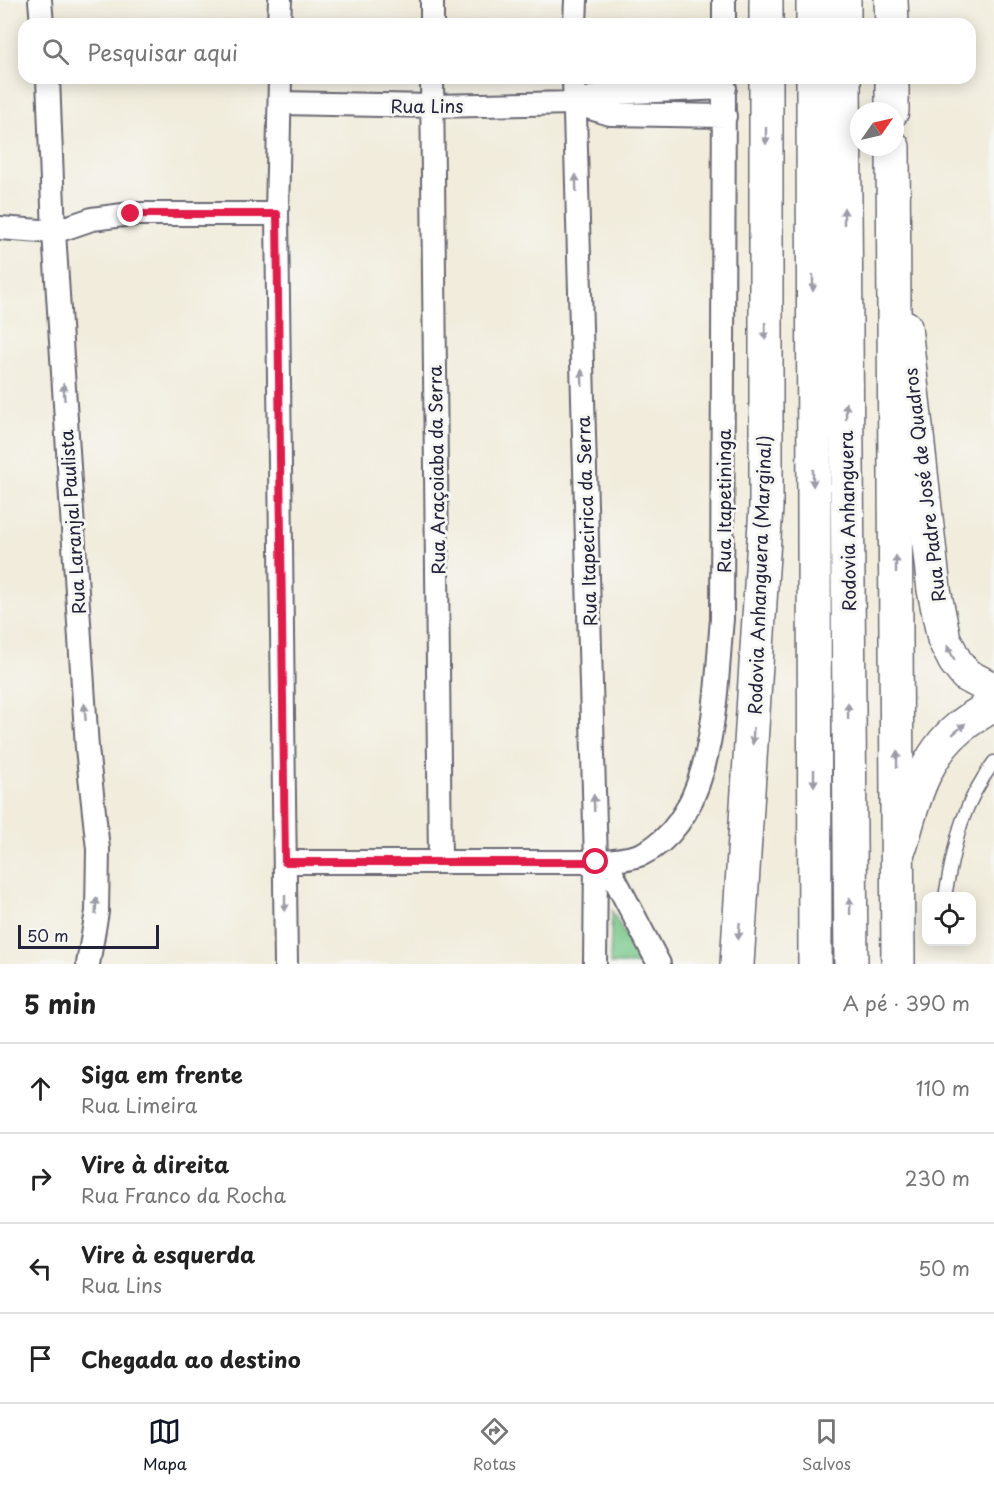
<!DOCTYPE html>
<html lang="pt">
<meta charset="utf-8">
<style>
:root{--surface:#fff;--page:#f2f2f2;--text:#222;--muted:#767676;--line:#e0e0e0;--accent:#111827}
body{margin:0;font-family:"Playpen Sans",sans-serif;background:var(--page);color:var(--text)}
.controls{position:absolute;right:18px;bottom:18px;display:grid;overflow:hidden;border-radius:12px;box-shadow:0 3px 15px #0003}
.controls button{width:54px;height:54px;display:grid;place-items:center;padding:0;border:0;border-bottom:2px solid var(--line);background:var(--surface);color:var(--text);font:30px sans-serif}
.compass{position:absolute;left:850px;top:102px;width:54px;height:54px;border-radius:50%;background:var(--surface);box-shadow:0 3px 15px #0003;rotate:56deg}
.scale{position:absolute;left:18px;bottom:15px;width:141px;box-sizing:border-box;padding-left:6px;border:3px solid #22223b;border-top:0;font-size:16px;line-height:21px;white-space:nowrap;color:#22223b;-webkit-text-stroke:4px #f6f6f2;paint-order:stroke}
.stop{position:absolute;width:18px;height:18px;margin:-14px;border:4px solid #e11d48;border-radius:50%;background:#fff}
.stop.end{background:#e11d48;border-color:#fff;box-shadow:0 2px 6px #0008}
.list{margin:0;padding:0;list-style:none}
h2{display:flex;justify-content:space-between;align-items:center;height:78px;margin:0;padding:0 24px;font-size:26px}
h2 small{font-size:20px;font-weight:400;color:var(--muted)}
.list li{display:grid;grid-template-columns:39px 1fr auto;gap:18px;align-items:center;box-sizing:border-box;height:90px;padding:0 24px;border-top:2px solid var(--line)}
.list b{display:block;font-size:22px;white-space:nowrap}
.list p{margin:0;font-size:20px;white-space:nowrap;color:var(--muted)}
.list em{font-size:20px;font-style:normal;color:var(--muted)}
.icon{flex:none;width:33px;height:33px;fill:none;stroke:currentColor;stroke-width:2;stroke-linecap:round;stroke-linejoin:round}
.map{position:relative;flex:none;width:994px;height:964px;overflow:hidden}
.search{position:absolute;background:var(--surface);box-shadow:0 3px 15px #0003;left:18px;right:18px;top:18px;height:66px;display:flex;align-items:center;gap:15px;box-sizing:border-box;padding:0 21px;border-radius:18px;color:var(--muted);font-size:22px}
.sheet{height:438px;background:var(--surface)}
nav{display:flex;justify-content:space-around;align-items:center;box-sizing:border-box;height:84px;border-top:2px solid var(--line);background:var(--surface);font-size:16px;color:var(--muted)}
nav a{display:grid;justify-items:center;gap:3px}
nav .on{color:var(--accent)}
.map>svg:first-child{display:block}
.park{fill:#76c789;stroke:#4c7462;stroke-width:1.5}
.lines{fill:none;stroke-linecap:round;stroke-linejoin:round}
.lane-casing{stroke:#6a6973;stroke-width:15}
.street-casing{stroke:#6a6973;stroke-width:26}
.secondary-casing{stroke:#6a6973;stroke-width:36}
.highway-casing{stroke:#6a6973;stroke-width:36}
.lane{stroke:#fff;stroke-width:12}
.street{stroke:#fff;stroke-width:22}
.secondary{stroke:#fff;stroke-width:33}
.highway{stroke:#fff;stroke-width:33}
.oneway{fill:#9c9ca7}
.route{stroke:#e11d48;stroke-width:8}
.labels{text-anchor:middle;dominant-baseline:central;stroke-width:6;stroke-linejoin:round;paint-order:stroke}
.street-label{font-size:18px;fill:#22223b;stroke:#f6f6f2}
</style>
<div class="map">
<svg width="994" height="964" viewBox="0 0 994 964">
<rect width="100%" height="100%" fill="#f6f6f2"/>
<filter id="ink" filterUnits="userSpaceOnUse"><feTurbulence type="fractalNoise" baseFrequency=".0167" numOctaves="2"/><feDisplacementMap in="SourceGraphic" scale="12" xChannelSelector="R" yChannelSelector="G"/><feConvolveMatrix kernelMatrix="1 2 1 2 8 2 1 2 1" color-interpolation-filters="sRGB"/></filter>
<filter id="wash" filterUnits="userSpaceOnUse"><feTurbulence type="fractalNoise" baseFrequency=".008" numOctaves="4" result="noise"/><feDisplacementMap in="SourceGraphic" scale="24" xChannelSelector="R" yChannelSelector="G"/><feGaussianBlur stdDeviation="1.35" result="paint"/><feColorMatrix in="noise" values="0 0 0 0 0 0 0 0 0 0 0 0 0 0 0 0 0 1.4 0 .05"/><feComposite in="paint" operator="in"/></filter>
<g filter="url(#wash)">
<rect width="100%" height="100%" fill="#f1ecdb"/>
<!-- park -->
<path class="park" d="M612,911L642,964H610Z"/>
</g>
<g filter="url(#ink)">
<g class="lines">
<!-- lane casing -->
<g class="lane-casing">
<path id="lane" d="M946,891C956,838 961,807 994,762"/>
</g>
<!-- street casing -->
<g class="street-casing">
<path id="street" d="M40,0L42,24
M432,0V24
M724,0V24
M279,24L280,0
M575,24L576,0
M48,78L54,232L87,748L98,849L97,912L88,964
M280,78L277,214L286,964
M432,78L440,862
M574,78L596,862L595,964
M280,103L432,106L574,103L608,93L725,88
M574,103L610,114L725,116
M0,228L54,232L92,219L131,214H277
M605,860L659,964
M285,862H596C611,860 628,860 642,854C717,819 715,690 722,619L724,78"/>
</g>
<!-- secondary casing -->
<g class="secondary-casing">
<path id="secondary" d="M905,327L934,590L944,639L955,661L966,675L994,690
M901,845C912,804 924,756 959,728C969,719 983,712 994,704"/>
</g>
<!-- highway casing -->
<g class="highway-casing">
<path id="highway" d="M844,0V24
M891,0L892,24
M766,24V0
M813,24V0
M813,78L815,964
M844,78L851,964
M892,78V111
M893,147L898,964
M737,964L766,507V78"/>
</g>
<!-- lane -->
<use href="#lane" class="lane"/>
<!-- street -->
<use href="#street" class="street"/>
<!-- secondary -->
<use href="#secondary" class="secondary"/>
<!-- highway -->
<use href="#highway" class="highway"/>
</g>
<!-- one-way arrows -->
<defs><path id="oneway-solid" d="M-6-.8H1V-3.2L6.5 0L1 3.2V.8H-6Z" transform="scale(1.5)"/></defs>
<g class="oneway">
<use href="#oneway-solid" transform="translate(766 136) rotate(90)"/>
<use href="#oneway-solid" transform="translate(576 183) rotate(-92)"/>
<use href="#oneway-solid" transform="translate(844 216) rotate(-90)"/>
<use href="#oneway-solid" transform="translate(813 283) rotate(90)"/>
<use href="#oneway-solid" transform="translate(765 331) rotate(90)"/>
<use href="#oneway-solid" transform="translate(582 378) rotate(-92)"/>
<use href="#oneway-solid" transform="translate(64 392) rotate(-94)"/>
<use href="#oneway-solid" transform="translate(846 411) rotate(-91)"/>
<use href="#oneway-solid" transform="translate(813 478) rotate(90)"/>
<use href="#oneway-solid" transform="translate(896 564) rotate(-90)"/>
<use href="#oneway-solid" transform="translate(951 653) rotate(-116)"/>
<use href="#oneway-solid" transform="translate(848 711) rotate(-91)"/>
<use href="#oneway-solid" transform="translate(85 712) rotate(-94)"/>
<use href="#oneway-solid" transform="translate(959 729) rotate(-41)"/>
<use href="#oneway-solid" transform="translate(753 736) rotate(93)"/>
<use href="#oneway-solid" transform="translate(897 759) rotate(-90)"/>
<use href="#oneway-solid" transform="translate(814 778) rotate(90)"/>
<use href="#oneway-solid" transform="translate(594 803) rotate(-92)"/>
<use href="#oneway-solid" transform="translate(285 903) rotate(90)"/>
<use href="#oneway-solid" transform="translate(96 906) rotate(-87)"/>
<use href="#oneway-solid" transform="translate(850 906) rotate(-91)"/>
<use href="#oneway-solid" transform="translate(739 931) rotate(94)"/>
</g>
</g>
<g class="lines" filter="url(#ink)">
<!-- route -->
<path class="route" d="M131,214H277L285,862H596"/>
</g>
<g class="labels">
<!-- street labels -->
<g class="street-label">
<text x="427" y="105">Rua Lins</text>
<text transform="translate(436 470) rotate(-91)">Rua Araçoiaba da Serra</text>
<text transform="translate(924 485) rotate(-97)">Rua Padre José de Quadros</text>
<text transform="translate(723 501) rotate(-90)">Rua Itapetininga</text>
<text transform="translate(586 521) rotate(-92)">Rua Itapecirica da Serra</text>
<text transform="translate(847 521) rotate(-91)">Rodovia Anhanguera</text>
<text transform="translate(72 522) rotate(-94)">Rua Laranjal Paulista</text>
<text transform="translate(759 575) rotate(-88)">Rodovia Anhanguera (Marginal)</text>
</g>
</g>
</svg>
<div class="controls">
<button><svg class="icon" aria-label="locate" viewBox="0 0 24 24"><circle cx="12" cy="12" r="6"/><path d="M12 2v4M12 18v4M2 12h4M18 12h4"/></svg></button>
</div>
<svg class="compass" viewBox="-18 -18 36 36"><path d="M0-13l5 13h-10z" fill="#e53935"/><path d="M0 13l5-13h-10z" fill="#767676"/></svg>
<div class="scale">50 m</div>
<div class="stop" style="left:596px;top:862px"></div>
<div class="stop end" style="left:131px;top:214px"></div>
<div class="search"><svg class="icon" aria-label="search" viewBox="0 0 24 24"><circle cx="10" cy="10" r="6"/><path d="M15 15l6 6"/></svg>Pesquisar aqui</div>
</div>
<section class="sheet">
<h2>5 min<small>A pé · 390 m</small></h2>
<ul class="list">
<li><svg class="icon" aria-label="ahead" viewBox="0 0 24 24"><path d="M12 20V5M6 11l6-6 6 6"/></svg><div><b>Siga em frente</b><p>Rua Limeira</p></div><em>110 m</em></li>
<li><svg class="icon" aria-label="right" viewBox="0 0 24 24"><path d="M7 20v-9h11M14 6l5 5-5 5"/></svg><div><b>Vire à direita</b><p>Rua Franco da Rocha</p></div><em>230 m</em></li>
<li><svg class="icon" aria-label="left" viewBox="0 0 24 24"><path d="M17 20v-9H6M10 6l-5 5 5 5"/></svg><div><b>Vire à esquerda</b><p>Rua Lins</p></div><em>50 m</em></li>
<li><svg class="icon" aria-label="arrive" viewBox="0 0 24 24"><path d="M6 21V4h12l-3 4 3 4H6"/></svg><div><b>Chegada ao destino</b></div></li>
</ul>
</section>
<nav>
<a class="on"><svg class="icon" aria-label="map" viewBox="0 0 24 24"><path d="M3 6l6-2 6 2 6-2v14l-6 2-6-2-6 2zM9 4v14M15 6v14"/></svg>Mapa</a>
<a><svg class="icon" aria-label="directions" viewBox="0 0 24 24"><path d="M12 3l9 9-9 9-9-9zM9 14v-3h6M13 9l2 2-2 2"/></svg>Rotas</a>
<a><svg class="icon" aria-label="saved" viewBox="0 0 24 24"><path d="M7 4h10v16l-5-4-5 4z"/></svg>Salvos</a>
</nav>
